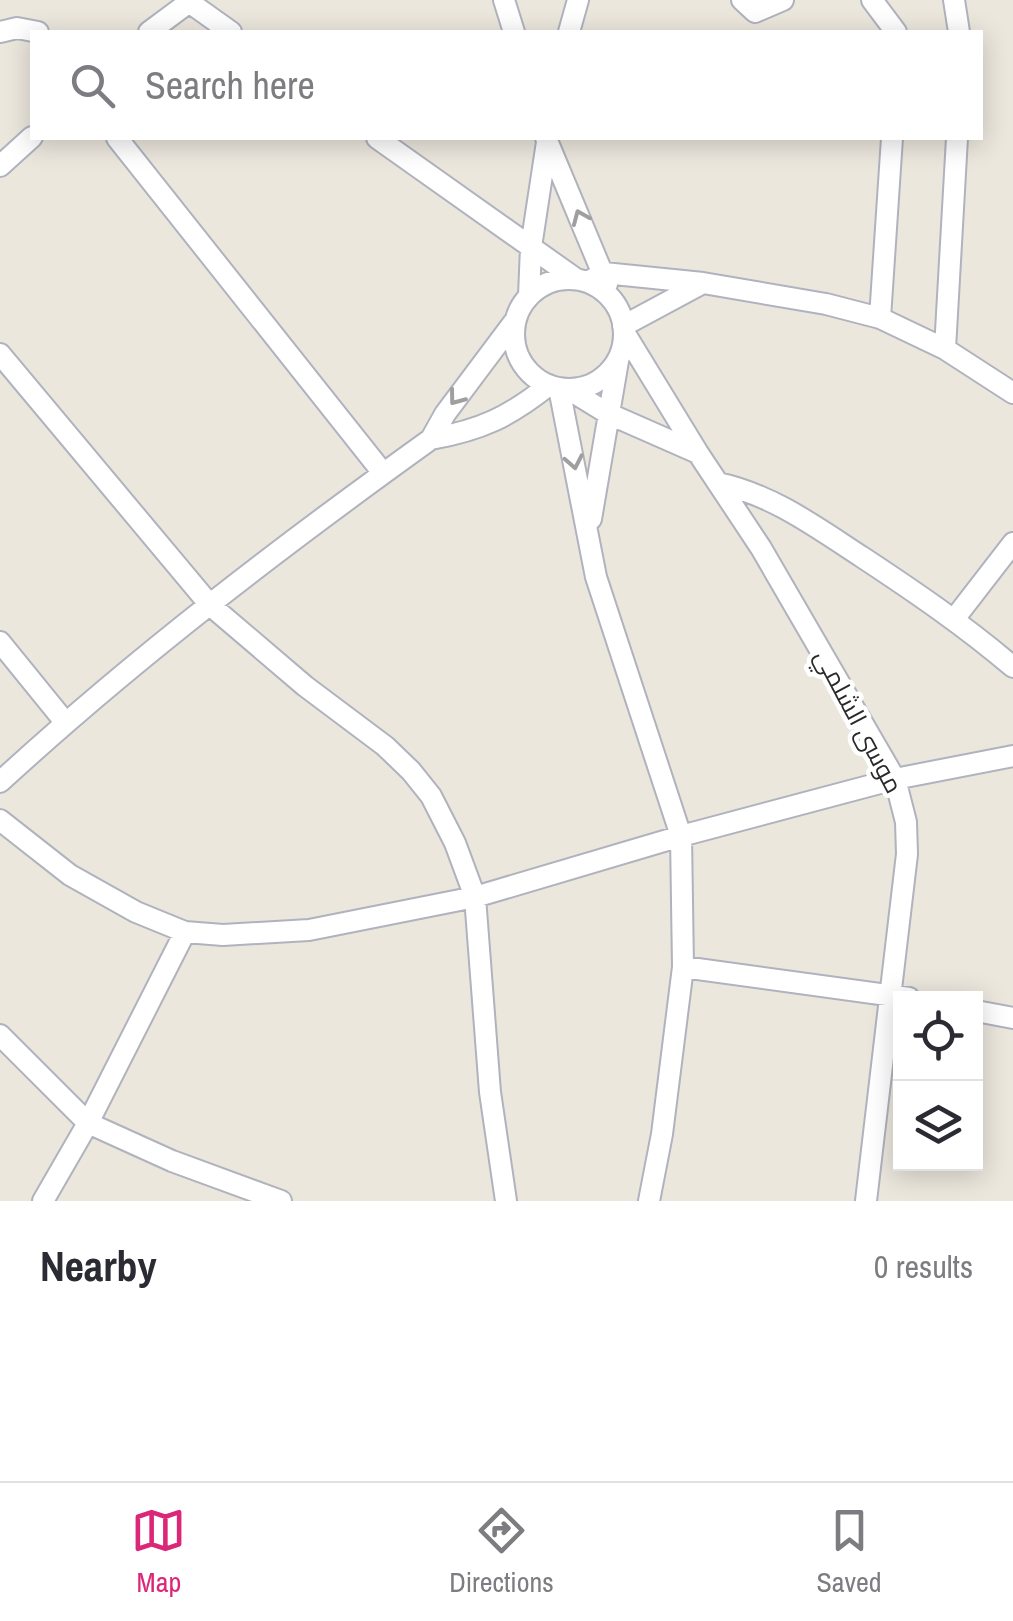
<!DOCTYPE html>
<meta charset="utf-8">
<style>
:root{--surface:#fff;--page:#f2f2f3;--text:#2b2b33;--muted:#7c7c81;--line:#e1e1e2;--accent:#db2777}
body{margin:0;font-family:"Archivo Narrow",Cairo,sans-serif;background:var(--page);color:var(--text)}
.controls{position:absolute;right:30px;bottom:30px;display:grid;overflow:hidden;border-radius:0px;box-shadow:0 5px 25px #0003}
.controls button{width:90px;height:90px;display:grid;place-items:center;padding:0;border:0;border-bottom:2px solid var(--line);background:var(--surface);color:var(--text);font:50px sans-serif}
.list{margin:0;padding:0;list-style:none}
h2{display:flex;justify-content:space-between;align-items:center;height:130px;margin:0;padding:0 40px;font-size:42px}
h2 small{font-size:32px;font-weight:400;color:var(--muted)}
.icon{flex:none;width:55px;height:55px;fill:none;stroke:currentColor;stroke-width:2;stroke-linecap:round;stroke-linejoin:round}
.map{position:relative;flex:none;width:1013px;height:1201px;overflow:hidden}
.search{position:absolute;background:var(--surface);box-shadow:0 5px 25px #0003;left:30px;right:30px;top:30px;height:110px;display:flex;align-items:center;gap:25px;box-sizing:border-box;padding:0 35px;border-radius:0px;color:var(--muted);font-size:38px}
.sheet{height:280px;background:var(--surface)}
nav{display:flex;justify-content:space-around;align-items:center;box-sizing:border-box;height:140px;border-top:2px solid var(--line);background:var(--surface);font-size:28px;color:var(--muted)}
nav a{display:grid;justify-items:center;gap:5px}
nav .on{color:var(--accent)}
.map>svg:first-child{display:block}
.lines{fill:none;stroke-linecap:round;stroke-linejoin:round}
.minor-casing{stroke:#b0b2be;stroke-width:24}
.minor{stroke:#fff;stroke-width:20}
.oneway{stroke:#9f9f9f}
.labels{text-anchor:middle;dominant-baseline:central;stroke-width:9;stroke-linejoin:round;paint-order:stroke}
.street-label{font-size:25px;fill:#2a2a2a;stroke:#fff}
</style>
<div class="map">
<svg width="1013" height="1201" viewBox="0 0 1013 1201">
<rect width="100%" height="100%" fill="#ece7dd"/>
<g class="lines">
<!-- minor casing -->
<g class="minor-casing">
<path id="minor" d="M504,0L514,32
M742,0L755,12L783,0
M872,0L896,32
M954,0L959,32
M189,2L231,32
M0,32L17,28L38,32
M149,32L192,0
M569,32L578,0
M117,138L383,473
M377,138L576,279
M546,138L607,284
M0,166L32,137
M514 334a55 55 0 1 1 110 0a55 55 0 1 1-110 0Z
M587,282L604,273L703,283L826,304L880,318L945,349L1013,393
M529,296L531,247L547,142
M880,318L892,138
M514,322L445,414L431,439C481,430 509,417 549,385
M623,326L703,283
M624,332L698,453L761,548L895,779L906,822L907,854L866,1201
M945,349L957,138
M0,354L210,605L305,686L385,746L411,771L431,796L455,843L475,897L490,1092L506,1201
M559,388L596,577L681,836L683,967L662,1134L649,1201
M568,389L607,413L698,453
M718,483C773,495 816,527 862,557C915,592 965,626 1013,667
M591,519L618,361
M955,618L1013,543
M0,642L65,722
M0,782C135,658 282,546 431,439
M0,820L70,875L136,912L185,932L223,935L309,930L475,897L681,836L895,779L1013,756
M683,967L909,998
M976,1011L1013,1018
M0,1035L88,1123L172,1161L281,1201
M43,1201L88,1123L185,932"/>
</g>
<!-- minor -->
<use href="#minor" class="minor"/>
</g>
<!-- one-way arrows -->
<defs><path id="oneway-chevron" d="M-2-3.5L2.5 0L-2 3.5" fill="none" stroke-width="1.6" stroke-linecap="round" stroke-linejoin="round" transform="scale(2.5)"/></defs>
<g class="oneway">
<use href="#oneway-chevron" transform="translate(580 217) rotate(-113)"/>
<use href="#oneway-chevron" transform="translate(456 398) rotate(127)"/>
<use href="#oneway-chevron" transform="translate(574 462) rotate(79)"/>
</g>
<g class="labels">
<!-- street labels -->
<g class="street-label">
<text transform="translate(859 721) rotate(62)">موسى الشلمي</text>
</g>
</g>
</svg>
<div class="controls">
<button><svg class="icon" aria-label="locate" viewBox="0 0 24 24"><circle cx="12" cy="12" r="6"/><path d="M12 2v4M12 18v4M2 12h4M18 12h4"/></svg></button>
<button><svg class="icon" aria-label="layers" viewBox="0 0 24 24"><path d="M12 4l9 5-9 5-9-5zM3 14l9 5 9-5"/></svg></button>
</div>
<div class="search"><svg class="icon" aria-label="search" viewBox="0 0 24 24"><circle cx="10" cy="10" r="6"/><path d="M15 15l6 6"/></svg>Search here</div>
</div>
<section class="sheet">
<h2>Nearby<small>0 results</small></h2>
<ul class="list">
</ul>
</section>
<nav>
<a class="on"><svg class="icon" aria-label="map" viewBox="0 0 24 24"><path d="M3 6l6-2 6 2 6-2v14l-6 2-6-2-6 2zM9 4v14M15 6v14"/></svg>Map</a>
<a><svg class="icon" aria-label="directions" viewBox="0 0 24 24"><path d="M12 3l9 9-9 9-9-9zM9 14v-3h6M13 9l2 2-2 2"/></svg>Directions</a>
<a><svg class="icon" aria-label="saved" viewBox="0 0 24 24"><path d="M7 4h10v16l-5-4-5 4z"/></svg>Saved</a>
</nav>
